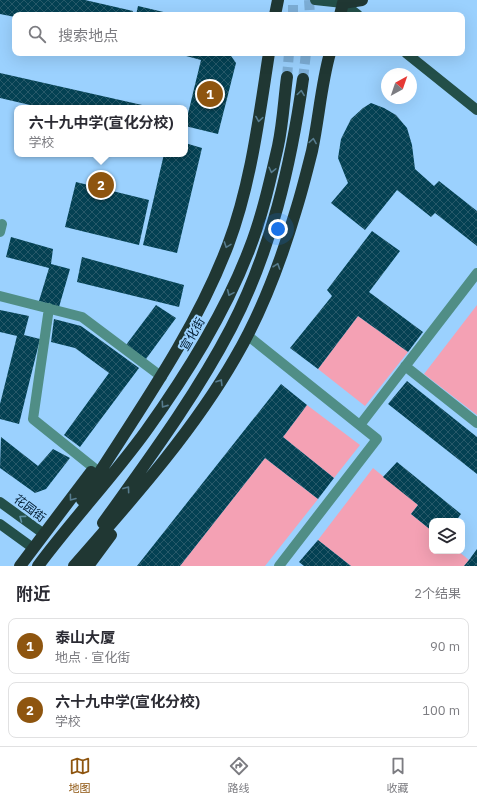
<!DOCTYPE html>
<html lang="zh">
<meta charset="utf-8">
<style>
:root{--surface:#fff;--page:#f2f2f3;--text:#2b2b33;--muted:#7c7c81;--line:#e1e1e2;--accent:#8e550f}
body{margin:0;font-family:"IBM Plex Sans","Noto Sans SC",sans-serif;background:var(--page);color:var(--text)}
.controls{position:absolute;right:12px;bottom:12px;display:grid;overflow:hidden;border-radius:8px;box-shadow:0 4px 16px #0002}
.controls button{width:36px;height:36px;display:grid;place-items:center;padding:0;border:0;border-bottom:1px solid var(--line);background:var(--surface);color:var(--text);font:20px sans-serif}
.compass{position:absolute;left:381px;top:68px;width:36px;height:36px;border-radius:50%;background:var(--surface);box-shadow:0 4px 16px #0002;rotate:40deg}
.you{position:absolute;left:278px;top:229px;width:14px;height:14px;margin:-10px;border:3px solid #fff;border-radius:50%;background:#1a73e8;box-shadow:0 0 0 6px #1a73e833}
.badge{display:grid;place-items:center;width:26px;height:26px;border-radius:50%;background:var(--accent);color:#fff;font-size:13px;font-weight:700}
.pin{position:absolute;translate:-50% -50%;border:2px solid #fff;box-shadow:0 1px 4px #0006}
.popup{position:absolute;left:14px;top:105px;width:174px;height:52px;box-sizing:border-box;display:grid;place-content:center;border-radius:8px;background:var(--surface);filter:drop-shadow(0 1px 3px #0005);font-size:13px;white-space:nowrap;color:var(--muted)}
.popup b{font-size:15px;color:var(--text)}
.popup::after{content:'';position:absolute;left:50%;top:100%;margin-left:-8px;border:8px solid transparent;border-top-color:var(--surface)}
.list{margin:0;padding:0;list-style:none}
h2{display:flex;justify-content:space-between;align-items:center;height:52px;margin:0;padding:0 16px;font-size:17px}
h2 small{font-size:13px;font-weight:400;color:var(--muted)}
.list li{display:grid;grid-template-columns:26px 1fr auto;gap:12px;align-items:center;box-sizing:border-box;height:56px;margin:0 8px 8px;padding:0 8px;border:1px solid var(--line);border-radius:8px}
.list b{display:block;font-size:15px;white-space:nowrap}
.list p{margin:0;font-size:13px;white-space:nowrap;color:var(--muted)}
.list em{font-size:13px;font-style:normal;color:var(--muted)}
.icon{flex:none;width:22px;height:22px;fill:none;stroke:currentColor;stroke-width:2;stroke-linecap:round;stroke-linejoin:round}
.map{position:relative;flex:none;width:477px;height:566px;overflow:hidden}
.search{position:absolute;background:var(--surface);box-shadow:0 4px 16px #0002;left:12px;right:12px;top:12px;height:44px;display:flex;align-items:center;gap:10px;box-sizing:border-box;padding:0 14px;border-radius:8px;color:var(--muted);font-size:15px}
.sheet{height:180px;background:var(--surface)}
nav{display:flex;justify-content:space-around;align-items:center;box-sizing:border-box;height:56px;border-top:1px solid var(--line);background:var(--surface);font-size:11px;color:var(--muted)}
nav a{display:grid;justify-items:center;gap:2px}
nav .on{color:var(--accent)}
.map>svg:first-child{display:block}
.green{fill:#f4a1b4}
.building{fill:url(#building-cross-hatch)}
.lines{fill:none;stroke-linecap:round;stroke-linejoin:round}
.major-tunnel{stroke:#7cadd5;stroke-width:10;stroke-dasharray:10 5;stroke-linecap:butt}
.minor{stroke:#508e86;stroke-width:10}
.major{stroke:#234f49;stroke-width:10}
.highway{stroke:#203733;stroke-width:12}
.oneway{stroke:#577c8e}
.oneway2{stroke:#5f90a4}
.labels{text-anchor:middle;dominant-baseline:central;stroke-width:4;stroke-linejoin:round;paint-order:stroke}
.street-label{font-size:12px;fill:#011c31;stroke:#9bd1fe}
</style>
<div class="map">
<svg width="477" height="566" viewBox="0 0 477 566">
<defs>
<pattern id="building-cross-hatch" width="8" height="8" patternUnits="userSpaceOnUse"><rect width="8" height="8" fill="#044153"/><path d="M0 0l8 8M0 8l8-8" fill="none" stroke="#275969"/></pattern>
</defs>
<rect width="100%" height="100%" fill="#9bd1fe"/>
<!-- green -->
<path class="green" d="M477,305V415L424,374Z
M358,316L408,352L365,406L318,369Z
M307,405L360,445L334,478L283,437Z
M265,458L318,499L265,566H180Z
M373,468L418,505L411,514L432,531V551H458L469,560L464,566H351L318,540Z"/>
<!-- building -->
<path class="building" d="M0,0H85L133,11L132,15H15V17L0,14Z
M138,6L172,14V15H136Z
M175,53H229L236,63L218,134L185,126L201,60Z
M0,73L151,107V108H43L0,98Z
M371,103L384,108L396,115L407,128L412,145L415,169L434,186L439,181L477,211V246L435,213L431,217L397,190L365,230L331,203L348,183L338,158L341,139L351,119L363,108Z
M185,143L202,148L177,253L143,245L164,154H185Z
M76,182L149,200L139,245L65,227Z
M372,231L400,251L369,292L423,332L408,352L358,316L318,369L290,348L332,296L327,290Z
M11,237L53,249L51,264L70,269L59,307L39,301L49,268L6,257Z
M82,257L184,285L179,307L77,282Z
M156,305L176,318L146,359L126,345Z
M0,310L29,316L24,335L40,339L19,424L0,419V404L17,336L0,332Z
M54,319L81,326L139,368L80,447L64,435L109,373L75,348L51,342Z
M407,381L477,437V474L388,404Z
M281,384L307,405L283,437L334,478L318,499L265,458L180,566H137Z
M1,437L38,466L53,449L70,458L46,489L35,493L0,468Z
M397,462L461,514L456,521H432V531L411,514L418,505L383,477Z
M318,540L351,566H304L299,562Z
M477,549V566H464L469,560Z"/>
<g class="lines">
<!-- major-tunnel -->
<path class="major-tunnel" d="M309,0L310,15
M293,15V0
M287,77L289,53
M303,79L306,53"/>
<!-- minor -->
<path class="minor" d="M0,232L2,224
M0,296L82,317L162,377
M49,308L33,419L94,468
M247,335L377,439L279,566
M405,366L477,423
M360,425L477,273"/>
<!-- major -->
<path class="major" d="M315,0L343,3
M339,0L358,15
M406,53L477,110
M0,502L44,534
M0,524L33,548"/>
<!-- highway -->
<path class="highway" d="M275,15L278,0
M340,15L343,3L362,0
M82,500C134,417 193,337 228,245C251,184 259,117 269,53
M103,523C148,460 195,397 231,328C271,251 291,165 303,79
M20,566L91,472
M38,566C72,520 112,478 146,431C186,375 224,315 249,250C262,217 270,181 278,146C283,123 284,99 287,77
M74,566C130,502 192,433 235,358C262,312 281,261 296,210C302,191 307,171 312,151C319,118 321,85 330,53
M88,566L111,535"/>
</g>
<!-- one-way arrows -->
<defs><path id="oneway-chevron" d="M-2-3.5L2.5 0L-2 3.5" fill="none" stroke-width="1.6" stroke-linecap="round" stroke-linejoin="round"/></defs>
<g class="oneway">
<use href="#oneway-chevron" transform="translate(301 93) rotate(-82)"/>
<use href="#oneway-chevron" transform="translate(259 119) rotate(99)"/>
<use href="#oneway-chevron" transform="translate(313 141) rotate(-81)"/>
<use href="#oneway-chevron" transform="translate(272 170) rotate(103)"/>
<use href="#oneway-chevron" transform="translate(227 245) rotate(110)"/>
<use href="#oneway-chevron" transform="translate(277 266) rotate(-71)"/>
<use href="#oneway-chevron" transform="translate(230 293) rotate(114)"/>
<use href="#oneway-chevron" transform="translate(220 382) rotate(-58)"/>
<use href="#oneway-chevron" transform="translate(164 405) rotate(125)"/>
<use href="#oneway-chevron" transform="translate(127 489) rotate(-54)"/>
<use href="#oneway-chevron" transform="translate(72 498) rotate(127)"/>
</g>
<use class="oneway2" href="#oneway-chevron" transform="translate(22 518) rotate(-143)"/>
<g class="labels">
<!-- street labels -->
<g class="street-label">
<text transform="translate(192 334) rotate(-60)">宣化街</text>
<text transform="translate(30 508) rotate(37)">花园街</text>
</g>
</g>
</svg>
<div class="controls">
<button><svg class="icon" aria-label="layers" viewBox="0 0 24 24"><path d="M12 4l9 5-9 5-9-5zM3 14l9 5 9-5"/></svg></button>
</div>
<svg class="compass" viewBox="-18 -18 36 36"><path d="M0-13l5 13h-10z" fill="#e53935"/><path d="M0 13l5-13h-10z" fill="#7c7c81"/></svg>
<div class="you"></div>
<div class="pin badge" style="left:210px;top:94px">1</div>
<div class="pin badge" style="left:101px;top:185px">2</div>
<div class="popup"><b>六十九中学(宣化分校)</b>学校</div>
<div class="search"><svg class="icon" aria-label="search" viewBox="0 0 24 24"><circle cx="10" cy="10" r="6"/><path d="M15 15l6 6"/></svg>搜索地点</div>
</div>
<section class="sheet">
<h2>附近<small>2个结果</small></h2>
<ul class="list">
<li><span class="badge">1</span><div><b>泰山大厦</b><p>地点 · 宣化街</p></div><em>90 m</em></li>
<li><span class="badge">2</span><div><b>六十九中学(宣化分校)</b><p>学校</p></div><em>100 m</em></li>
</ul>
</section>
<nav>
<a class="on"><svg class="icon" aria-label="map" viewBox="0 0 24 24"><path d="M3 6l6-2 6 2 6-2v14l-6 2-6-2-6 2zM9 4v14M15 6v14"/></svg>地图</a>
<a><svg class="icon" aria-label="directions" viewBox="0 0 24 24"><path d="M12 3l9 9-9 9-9-9zM9 14v-3h6M13 9l2 2-2 2"/></svg>路线</a>
<a><svg class="icon" aria-label="saved" viewBox="0 0 24 24"><path d="M7 4h10v16l-5-4-5 4z"/></svg>收藏</a>
</nav>
